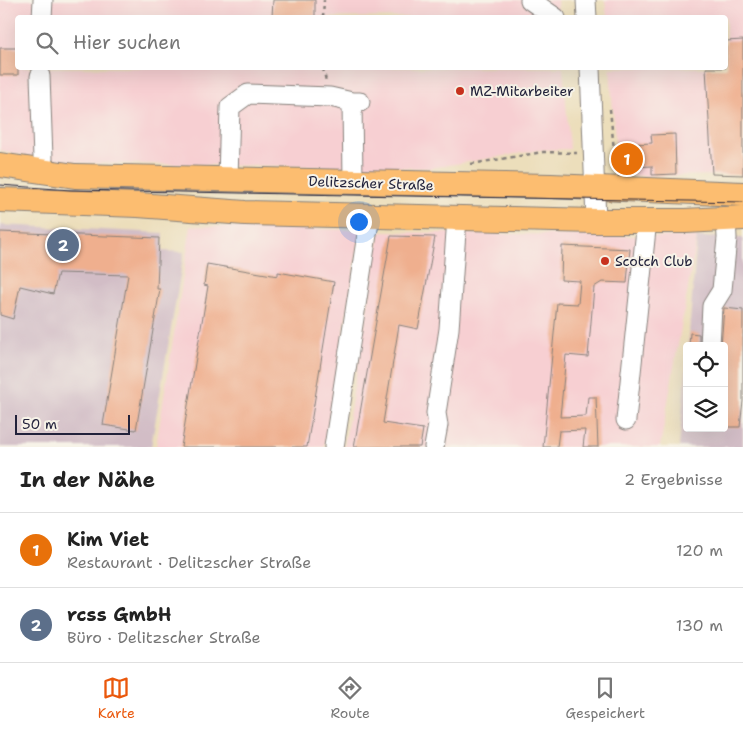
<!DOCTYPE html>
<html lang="de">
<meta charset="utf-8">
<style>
:root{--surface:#fff;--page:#f2f2f2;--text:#222;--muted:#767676;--line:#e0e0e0;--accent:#ea580c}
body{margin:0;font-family:"Shantell Sans",sans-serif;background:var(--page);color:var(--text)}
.controls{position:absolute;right:15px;bottom:15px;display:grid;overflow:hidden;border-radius:5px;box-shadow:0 5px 20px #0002}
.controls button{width:45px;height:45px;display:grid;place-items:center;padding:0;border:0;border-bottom:1px solid var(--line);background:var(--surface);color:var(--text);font:25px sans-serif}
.scale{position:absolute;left:15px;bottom:12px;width:115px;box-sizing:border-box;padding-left:5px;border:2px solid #22223b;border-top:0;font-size:14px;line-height:18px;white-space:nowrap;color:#22223b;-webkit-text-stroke:4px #f7f3e8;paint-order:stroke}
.you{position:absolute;left:358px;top:221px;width:18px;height:18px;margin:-12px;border:4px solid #fff;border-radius:50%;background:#1a73e8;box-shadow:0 0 0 8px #1a73e833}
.badge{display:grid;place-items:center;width:32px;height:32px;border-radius:50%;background:var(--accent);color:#fff;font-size:16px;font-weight:700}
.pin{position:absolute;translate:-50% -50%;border:2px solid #fff;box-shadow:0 1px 5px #0006}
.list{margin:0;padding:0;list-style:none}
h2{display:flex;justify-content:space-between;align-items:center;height:65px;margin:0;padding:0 20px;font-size:21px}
h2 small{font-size:16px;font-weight:400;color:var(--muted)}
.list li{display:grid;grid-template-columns:32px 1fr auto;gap:15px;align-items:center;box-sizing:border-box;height:75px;padding:0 20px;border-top:1px solid var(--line)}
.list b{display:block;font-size:19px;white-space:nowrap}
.list p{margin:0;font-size:16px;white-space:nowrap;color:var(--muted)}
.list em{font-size:16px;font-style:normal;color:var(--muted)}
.icon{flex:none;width:28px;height:28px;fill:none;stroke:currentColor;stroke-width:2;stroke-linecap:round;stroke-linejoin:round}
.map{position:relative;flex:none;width:743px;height:447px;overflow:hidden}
.search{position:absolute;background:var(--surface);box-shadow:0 5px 20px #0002;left:15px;right:15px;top:15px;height:55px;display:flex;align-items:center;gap:12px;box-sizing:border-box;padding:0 18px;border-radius:5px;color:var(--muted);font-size:19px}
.sheet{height:215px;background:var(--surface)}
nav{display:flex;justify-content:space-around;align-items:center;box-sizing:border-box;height:70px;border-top:1px solid var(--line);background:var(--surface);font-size:14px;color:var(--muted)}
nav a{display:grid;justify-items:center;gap:2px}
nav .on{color:var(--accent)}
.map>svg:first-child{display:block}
.built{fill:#f7cfd2}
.industrial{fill:#d2bdc6}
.building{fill:#efaf8e}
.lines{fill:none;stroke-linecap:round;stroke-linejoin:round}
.minor-casing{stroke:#87807b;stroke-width:21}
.major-casing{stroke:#87807b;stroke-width:26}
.path{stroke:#87807b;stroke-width:2.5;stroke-dasharray:4 4;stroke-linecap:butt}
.minor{stroke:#fff;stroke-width:19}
.major{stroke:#fcbd6f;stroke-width:24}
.tram{stroke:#22223b;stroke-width:1}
.poi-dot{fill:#c8321e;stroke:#f7f3e8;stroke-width:2}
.labels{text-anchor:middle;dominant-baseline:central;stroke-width:4;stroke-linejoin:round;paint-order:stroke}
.poi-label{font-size:14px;fill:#22223b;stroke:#f7f3e8;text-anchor:start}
.street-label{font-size:14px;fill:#22223b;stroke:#f7f3e8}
</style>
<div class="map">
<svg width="743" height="447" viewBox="0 0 743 447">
<rect width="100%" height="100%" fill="#f7f3e8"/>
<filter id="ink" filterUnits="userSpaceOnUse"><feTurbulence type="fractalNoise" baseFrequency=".02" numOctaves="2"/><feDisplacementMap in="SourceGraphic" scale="10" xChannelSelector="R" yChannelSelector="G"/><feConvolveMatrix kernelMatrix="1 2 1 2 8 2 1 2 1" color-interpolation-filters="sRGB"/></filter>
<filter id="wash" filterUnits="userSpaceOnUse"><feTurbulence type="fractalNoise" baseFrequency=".0096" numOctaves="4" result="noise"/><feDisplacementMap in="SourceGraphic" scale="20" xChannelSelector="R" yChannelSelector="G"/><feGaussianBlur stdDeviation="1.12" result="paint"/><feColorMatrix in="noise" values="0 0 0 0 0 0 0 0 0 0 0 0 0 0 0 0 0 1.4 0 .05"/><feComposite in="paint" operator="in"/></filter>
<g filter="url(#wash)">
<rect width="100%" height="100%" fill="#ecdebb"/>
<!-- built -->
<path class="built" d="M0,0H557L558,17L18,18V68H563L570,149L540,150L431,168L84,163L26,156L0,150Z
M605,0H743V175L628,176L617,169L610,68H726V18L607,17Z
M191,226L361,230L324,447H156Z
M380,232L697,237L660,447H344Z"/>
<!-- industrial -->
<path class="industrial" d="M0,225L163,233L162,251L184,252L151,447H0Z
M697,237L743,238V447H679L687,360V428H724V346H688Z"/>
<g id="blocks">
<!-- building -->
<path class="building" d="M273,0H315V17L272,16Z
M743,40V175L712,174L706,68H726V41Z
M0,48H18V75H0Z
M675,134L676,174L652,175V166L617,168L616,145L652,143L651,135Z
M0,232L159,238L157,289H160L136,430L103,425L128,275L58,273L53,294L20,286L13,319L0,315Z
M391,236L435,237L418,329L399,325L383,423L423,429L420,447H354Z
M562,246L630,249L627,283L602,282L594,287L588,357L566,355L560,417L586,416L588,397H596L598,447H583L585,430L559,431L557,447H543L557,303L578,304L580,281L561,280Z
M207,264L278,276V272L334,282L307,447H181L208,286L204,285Z
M724,308L743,310V401L740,427H724V346H721Z
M690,333L699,334V346H689Z"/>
</g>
</g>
<g filter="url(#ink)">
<use href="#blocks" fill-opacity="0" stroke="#87807b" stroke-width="1"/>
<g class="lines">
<!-- minor casing -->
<g class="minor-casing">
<path id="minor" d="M530,0L556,18
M586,0L587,18
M42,18L43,0
M590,68L596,221
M40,76L43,158L41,172
M228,179L230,107L248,94L330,97L352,102
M353,182L352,102H360
M710,346L712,306L722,290L727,238L726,218
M626,420L647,220
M334,447L370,215
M434,447L438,425L436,413L449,329L457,218"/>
</g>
<!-- major casing -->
<g class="major-casing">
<path id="major" d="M0,165L75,176L551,186L743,194
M0,200L138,205L245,213L596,221H685L743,218"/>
</g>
<!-- path -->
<path class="path" d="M323,18L324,0
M323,68L326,81
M610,109L616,171
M471,164L543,152L577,153"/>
<!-- minor -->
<use href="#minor" class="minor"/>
<!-- major -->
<use href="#major" class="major"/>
<!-- tram -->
<path class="tram" d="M0,185L71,190L743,202"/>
</g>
</g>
<!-- markers -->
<g class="poi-dot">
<circle cx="460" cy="91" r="5"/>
<circle cx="605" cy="261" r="5"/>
</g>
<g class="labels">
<!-- poi labels -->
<g class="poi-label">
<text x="470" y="91">MZ-Mitarbeiter</text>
<text x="615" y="261">Scotch Club</text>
</g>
<!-- street labels -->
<g class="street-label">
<text transform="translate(371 183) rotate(2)">Delitzscher Straße</text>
</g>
</g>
</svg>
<div class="controls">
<button><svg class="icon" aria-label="locate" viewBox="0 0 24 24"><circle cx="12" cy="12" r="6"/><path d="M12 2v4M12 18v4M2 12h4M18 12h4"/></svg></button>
<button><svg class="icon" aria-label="layers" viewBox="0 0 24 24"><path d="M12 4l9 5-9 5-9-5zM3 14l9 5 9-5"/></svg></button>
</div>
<div class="scale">50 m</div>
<div class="you"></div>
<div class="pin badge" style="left:627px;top:159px;background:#e8710a">1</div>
<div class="pin badge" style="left:63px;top:245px;background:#5c6f8a">2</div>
<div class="search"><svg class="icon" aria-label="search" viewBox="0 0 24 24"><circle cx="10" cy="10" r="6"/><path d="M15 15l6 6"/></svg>Hier suchen</div>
</div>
<section class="sheet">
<h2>In der Nähe<small>2 Ergebnisse</small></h2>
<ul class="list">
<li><span class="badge" style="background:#e8710a">1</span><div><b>Kim Viet</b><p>Restaurant · Delitzscher Straße</p></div><em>120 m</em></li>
<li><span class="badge" style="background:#5c6f8a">2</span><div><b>rcss GmbH</b><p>Büro · Delitzscher Straße</p></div><em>130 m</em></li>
</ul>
</section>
<nav>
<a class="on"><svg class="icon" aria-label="map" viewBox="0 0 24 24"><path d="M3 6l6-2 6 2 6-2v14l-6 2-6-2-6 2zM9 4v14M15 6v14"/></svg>Karte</a>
<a><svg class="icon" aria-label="directions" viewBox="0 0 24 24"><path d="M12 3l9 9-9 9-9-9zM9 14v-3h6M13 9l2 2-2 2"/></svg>Route</a>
<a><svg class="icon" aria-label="saved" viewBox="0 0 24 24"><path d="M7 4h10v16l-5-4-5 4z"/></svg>Gespeichert</a>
</nav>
